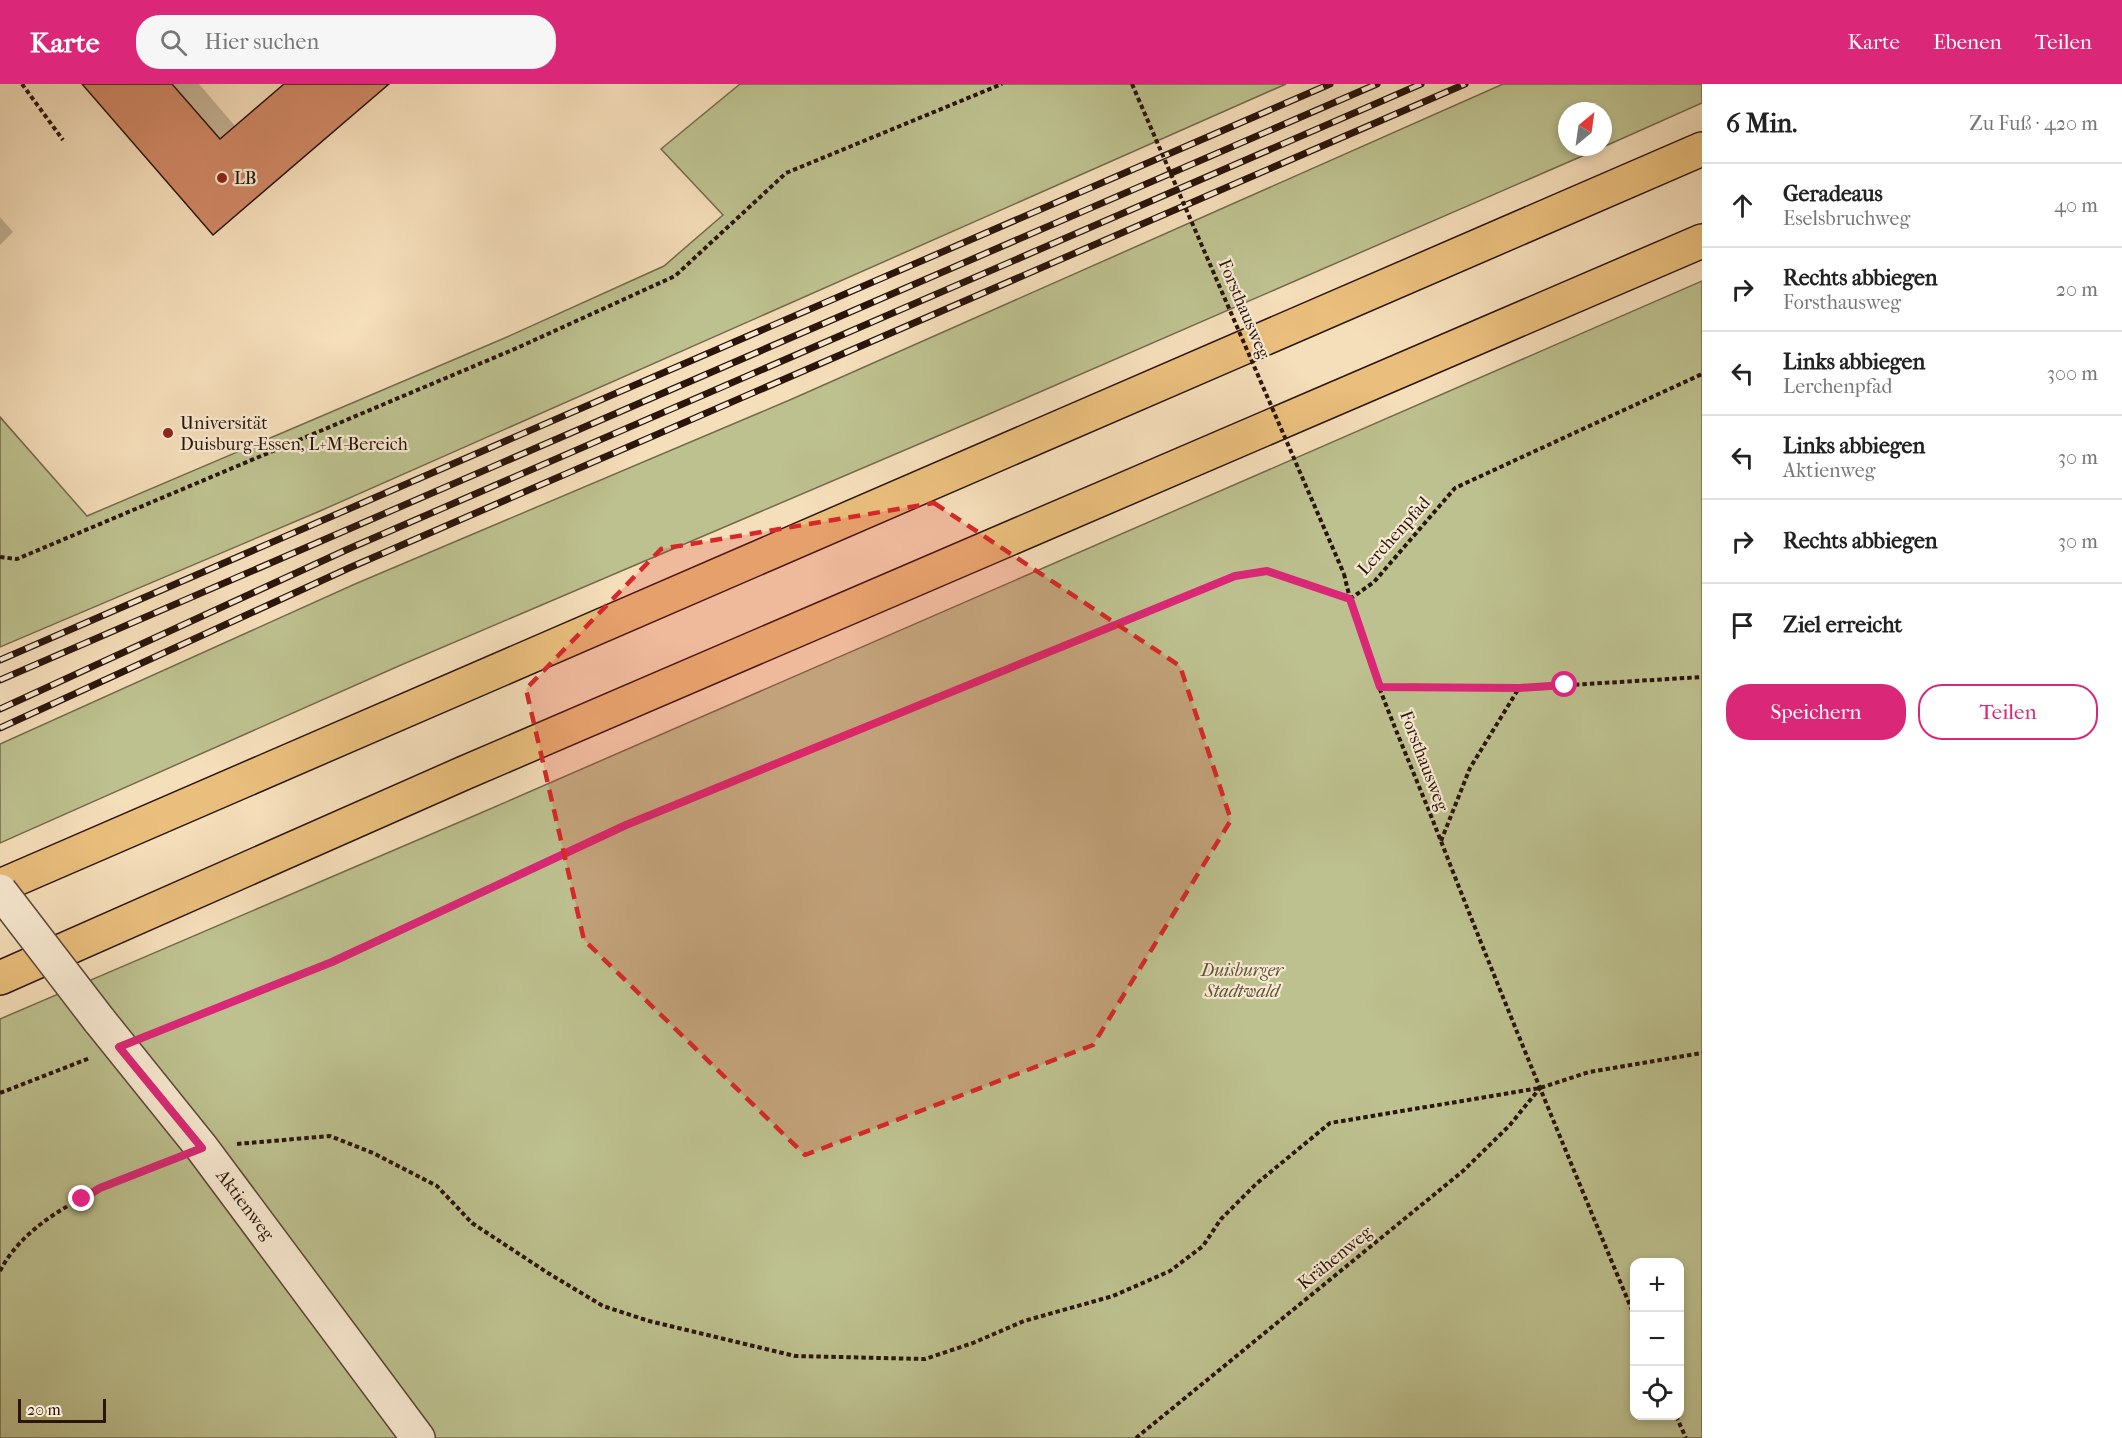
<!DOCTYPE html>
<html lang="de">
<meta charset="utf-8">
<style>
:root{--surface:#fff;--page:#f6f6f6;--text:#222;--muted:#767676;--line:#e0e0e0;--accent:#db2777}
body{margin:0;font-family:"IM FELL French Canon",serif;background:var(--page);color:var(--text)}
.controls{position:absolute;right:18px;bottom:18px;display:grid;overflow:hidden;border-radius:12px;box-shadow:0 3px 9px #0003}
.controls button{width:54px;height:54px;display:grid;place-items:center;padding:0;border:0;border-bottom:2px solid var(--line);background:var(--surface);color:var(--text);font:30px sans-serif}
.compass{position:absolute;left:1558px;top:18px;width:54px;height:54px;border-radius:50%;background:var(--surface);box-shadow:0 3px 9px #0003;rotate:29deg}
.scale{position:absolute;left:18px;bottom:15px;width:88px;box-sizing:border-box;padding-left:6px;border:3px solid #2a140b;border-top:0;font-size:16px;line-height:21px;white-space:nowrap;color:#2a140b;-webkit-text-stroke:4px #f8ead2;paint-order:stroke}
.stop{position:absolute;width:18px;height:18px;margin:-14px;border:4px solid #db2777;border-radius:50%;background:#fff}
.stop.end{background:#db2777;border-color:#fff;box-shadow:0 2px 6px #0008}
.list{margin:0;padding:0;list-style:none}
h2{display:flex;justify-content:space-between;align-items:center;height:78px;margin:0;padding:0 24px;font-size:26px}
h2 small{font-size:20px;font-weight:400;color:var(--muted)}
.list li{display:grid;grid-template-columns:39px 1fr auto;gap:18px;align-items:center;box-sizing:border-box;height:84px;padding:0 24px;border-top:2px solid var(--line)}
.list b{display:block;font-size:22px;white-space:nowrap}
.list p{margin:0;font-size:20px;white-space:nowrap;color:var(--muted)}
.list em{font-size:20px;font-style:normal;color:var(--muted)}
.actions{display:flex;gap:12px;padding:18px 24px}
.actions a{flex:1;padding:14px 0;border:2px solid var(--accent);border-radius:24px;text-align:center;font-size:21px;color:var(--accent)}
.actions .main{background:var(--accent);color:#fff}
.icon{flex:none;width:33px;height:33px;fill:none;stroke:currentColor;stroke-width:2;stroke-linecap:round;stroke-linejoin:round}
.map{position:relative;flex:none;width:1702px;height:1354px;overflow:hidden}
header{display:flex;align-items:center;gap:36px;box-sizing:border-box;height:84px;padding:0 30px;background:var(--accent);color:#fff}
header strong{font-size:28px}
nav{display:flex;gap:33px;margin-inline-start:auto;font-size:21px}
.search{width:420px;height:54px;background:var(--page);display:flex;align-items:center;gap:15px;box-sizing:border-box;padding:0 21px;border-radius:24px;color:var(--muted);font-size:22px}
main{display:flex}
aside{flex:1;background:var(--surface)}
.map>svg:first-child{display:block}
.green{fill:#bdc18f;stroke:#746a4d;stroke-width:1.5;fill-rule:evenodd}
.shadow{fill:#0003}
.building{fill:#d08865;stroke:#2a140b;stroke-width:1.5}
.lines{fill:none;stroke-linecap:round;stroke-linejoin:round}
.minor-casing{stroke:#5d4637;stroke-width:36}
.highway-casing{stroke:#2a140b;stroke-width:36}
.path{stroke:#2a140b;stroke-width:4;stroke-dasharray:4.5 3;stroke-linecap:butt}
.minor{stroke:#f8ead2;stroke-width:33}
.highway{stroke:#eabf7d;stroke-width:33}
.rail-casing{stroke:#2a140b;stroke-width:7}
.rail{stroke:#f8ead2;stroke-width:4.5;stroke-dasharray:14;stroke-linecap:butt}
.minor-bridge-casing{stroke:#5d4637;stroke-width:36;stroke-linecap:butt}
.path-bridge{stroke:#2a140b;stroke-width:4;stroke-dasharray:4.5 3;stroke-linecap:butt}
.minor-bridge{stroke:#f8ead2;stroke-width:33}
.route{stroke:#db2777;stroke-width:8}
.marked{fill:#d62828;fill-opacity:0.2;stroke:#d62828;stroke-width:4.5;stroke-dasharray:12 8;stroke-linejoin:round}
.poi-dot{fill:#8f2418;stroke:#f8ead2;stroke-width:2}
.labels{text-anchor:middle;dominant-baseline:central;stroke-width:4.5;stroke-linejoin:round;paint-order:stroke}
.poi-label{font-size:18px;fill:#2a140b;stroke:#f8ead2;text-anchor:start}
.street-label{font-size:18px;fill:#2a140b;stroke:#f8ead2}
.park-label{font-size:18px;font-style:italic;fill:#5d5139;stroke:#f8ead2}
</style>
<header>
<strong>Karte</strong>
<div class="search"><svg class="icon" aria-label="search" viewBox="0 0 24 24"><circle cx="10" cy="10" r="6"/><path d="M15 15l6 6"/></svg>Hier suchen</div>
<nav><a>Karte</a><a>Ebenen</a><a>Teilen</a></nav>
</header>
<main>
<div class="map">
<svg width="1702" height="1354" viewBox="0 0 1702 1354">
<rect width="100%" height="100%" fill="#f5deba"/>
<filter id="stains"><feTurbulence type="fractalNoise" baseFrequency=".00333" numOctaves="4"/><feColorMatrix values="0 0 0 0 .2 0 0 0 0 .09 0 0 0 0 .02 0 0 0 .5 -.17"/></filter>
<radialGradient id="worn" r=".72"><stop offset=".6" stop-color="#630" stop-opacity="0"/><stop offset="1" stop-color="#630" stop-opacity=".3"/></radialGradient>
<!-- green -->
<path class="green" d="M740,0H1286L320,427L0,563V333L87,432L507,253L664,182L723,131L661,65Z
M1503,0H1702V19L1603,63V27H1567V63H1603L980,334L401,581L0,759V660L355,500L792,315Z
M1702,197V1354H0V935L490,725ZM1634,1178H1680V1332H1634Z"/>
<!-- shadow -->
<path class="shadow" d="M85,0H199L235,42L284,0H387L214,149Z
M0,133L13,148L0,161Z"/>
<!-- building -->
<path class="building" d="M82,0H172L220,55L284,0H389L213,151Z"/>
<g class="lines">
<!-- minor casing -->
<g class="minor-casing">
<path id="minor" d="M99,936L202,1064L418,1354"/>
</g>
<!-- highway casing -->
<g class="highway-casing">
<path id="highway" d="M0,802L1702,65
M0,894L464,689L1702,157"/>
</g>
<!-- path -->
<path class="path" d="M22,0L63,56
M1132,0L1138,14
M0,473L17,475L517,264L675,192L786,89L1002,0
M1344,490C1364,578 1404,663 1437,747C1500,909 1567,1070 1634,1231
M1350,515L1374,498L1455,404L1702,290
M1380,603L1520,604L1702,593
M1441,757L1470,684L1519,604
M150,951L332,878L626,741L1235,492L1267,487L1350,515
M0,1009L90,974
M237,1060L330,1052L373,1069L437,1102L472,1139L548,1189L603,1222L649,1237L795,1272L925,1275L973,1259L1024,1237L1113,1212L1170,1187L1203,1162L1221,1135L1256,1100L1330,1039L1540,1004L1589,988L1702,969
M0,1187C31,1127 113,1099 172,1076
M1676,1332L1686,1354
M1136,1354L1463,1087L1509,1042L1540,1004"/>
<!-- minor -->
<use href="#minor" class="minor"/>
<!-- highway -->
<use href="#highway" class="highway"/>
<!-- rail casing -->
<g class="rail-casing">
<path id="rail" d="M0,576L1330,0
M0,596L1377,0
M0,625L346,466L1421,0
M0,644L349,484L1465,0"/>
</g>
<!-- rail -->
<use href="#rail" class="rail"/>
<!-- minor-bridge casing -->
<g class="minor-bridge-casing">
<path id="minor-bridge" d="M0,807L99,936"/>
</g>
<!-- path-bridge -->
<path class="path-bridge" d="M1138,14L1344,490"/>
<!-- minor-bridge -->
<use href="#minor-bridge" class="minor-bridge"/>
</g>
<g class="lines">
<!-- route -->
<path class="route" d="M82,1115L100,1104L202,1064L119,963L332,878L626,741L1235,492L1267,487L1350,515L1380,603L1520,604L1565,601"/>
</g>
<!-- marked area -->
<path class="marked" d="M934,419L1180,582L1231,736L1093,961L805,1071L584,856L526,605L661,465Z"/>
<!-- markers -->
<g class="poi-dot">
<circle cx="222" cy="94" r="6"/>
<circle cx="168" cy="349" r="6"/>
</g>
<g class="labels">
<!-- poi labels -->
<g class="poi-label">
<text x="234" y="94">LB</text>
<text x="180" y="339">Universität<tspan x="180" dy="21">Duisburg-Essen, L+M-Bereich</tspan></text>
</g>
<!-- street labels -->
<g class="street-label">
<text transform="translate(1244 225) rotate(67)">Forsthausweg</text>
<text transform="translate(1394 452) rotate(-48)">Lerchenpfad</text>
<text transform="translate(1424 677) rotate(69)">Forsthausweg</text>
<text transform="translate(245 1121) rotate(53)">Aktienweg</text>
<text transform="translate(1335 1174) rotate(-39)">Krähenweg</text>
</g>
<!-- park labels -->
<g class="park-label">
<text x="1242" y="886">Duisburger<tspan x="1242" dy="21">Stadtwald</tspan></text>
</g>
</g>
<rect width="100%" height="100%" filter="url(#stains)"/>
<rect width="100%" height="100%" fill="url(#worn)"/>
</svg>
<div class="controls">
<button>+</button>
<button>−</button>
<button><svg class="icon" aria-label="locate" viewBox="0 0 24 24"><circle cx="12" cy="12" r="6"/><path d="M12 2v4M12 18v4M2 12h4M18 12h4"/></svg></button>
</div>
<svg class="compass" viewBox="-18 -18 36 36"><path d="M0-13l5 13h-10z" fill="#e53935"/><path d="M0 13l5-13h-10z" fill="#767676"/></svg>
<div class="scale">20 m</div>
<div class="stop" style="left:1565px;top:601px"></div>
<div class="stop end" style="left:82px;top:1115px"></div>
</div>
<aside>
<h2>6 Min.<small>Zu Fuß · 420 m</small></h2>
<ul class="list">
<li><svg class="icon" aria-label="ahead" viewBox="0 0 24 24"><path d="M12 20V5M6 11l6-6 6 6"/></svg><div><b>Geradeaus</b><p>Eselsbruchweg</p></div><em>40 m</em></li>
<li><svg class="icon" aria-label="right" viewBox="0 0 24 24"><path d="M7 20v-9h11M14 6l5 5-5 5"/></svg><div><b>Rechts abbiegen</b><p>Forsthausweg</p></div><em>20 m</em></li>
<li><svg class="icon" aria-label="left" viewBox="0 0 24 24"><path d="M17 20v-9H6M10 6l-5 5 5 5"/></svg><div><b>Links abbiegen</b><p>Lerchenpfad</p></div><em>300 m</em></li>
<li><svg class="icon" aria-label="left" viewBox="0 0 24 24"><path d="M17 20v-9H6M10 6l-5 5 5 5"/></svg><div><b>Links abbiegen</b><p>Aktienweg</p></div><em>30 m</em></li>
<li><svg class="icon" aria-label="right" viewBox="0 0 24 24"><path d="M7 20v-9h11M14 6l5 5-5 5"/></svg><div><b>Rechts abbiegen</b></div><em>30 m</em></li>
<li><svg class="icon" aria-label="arrive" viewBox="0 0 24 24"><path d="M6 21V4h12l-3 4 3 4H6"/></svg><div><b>Ziel erreicht</b></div></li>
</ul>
<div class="actions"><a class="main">Speichern</a><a>Teilen</a></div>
</aside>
</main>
